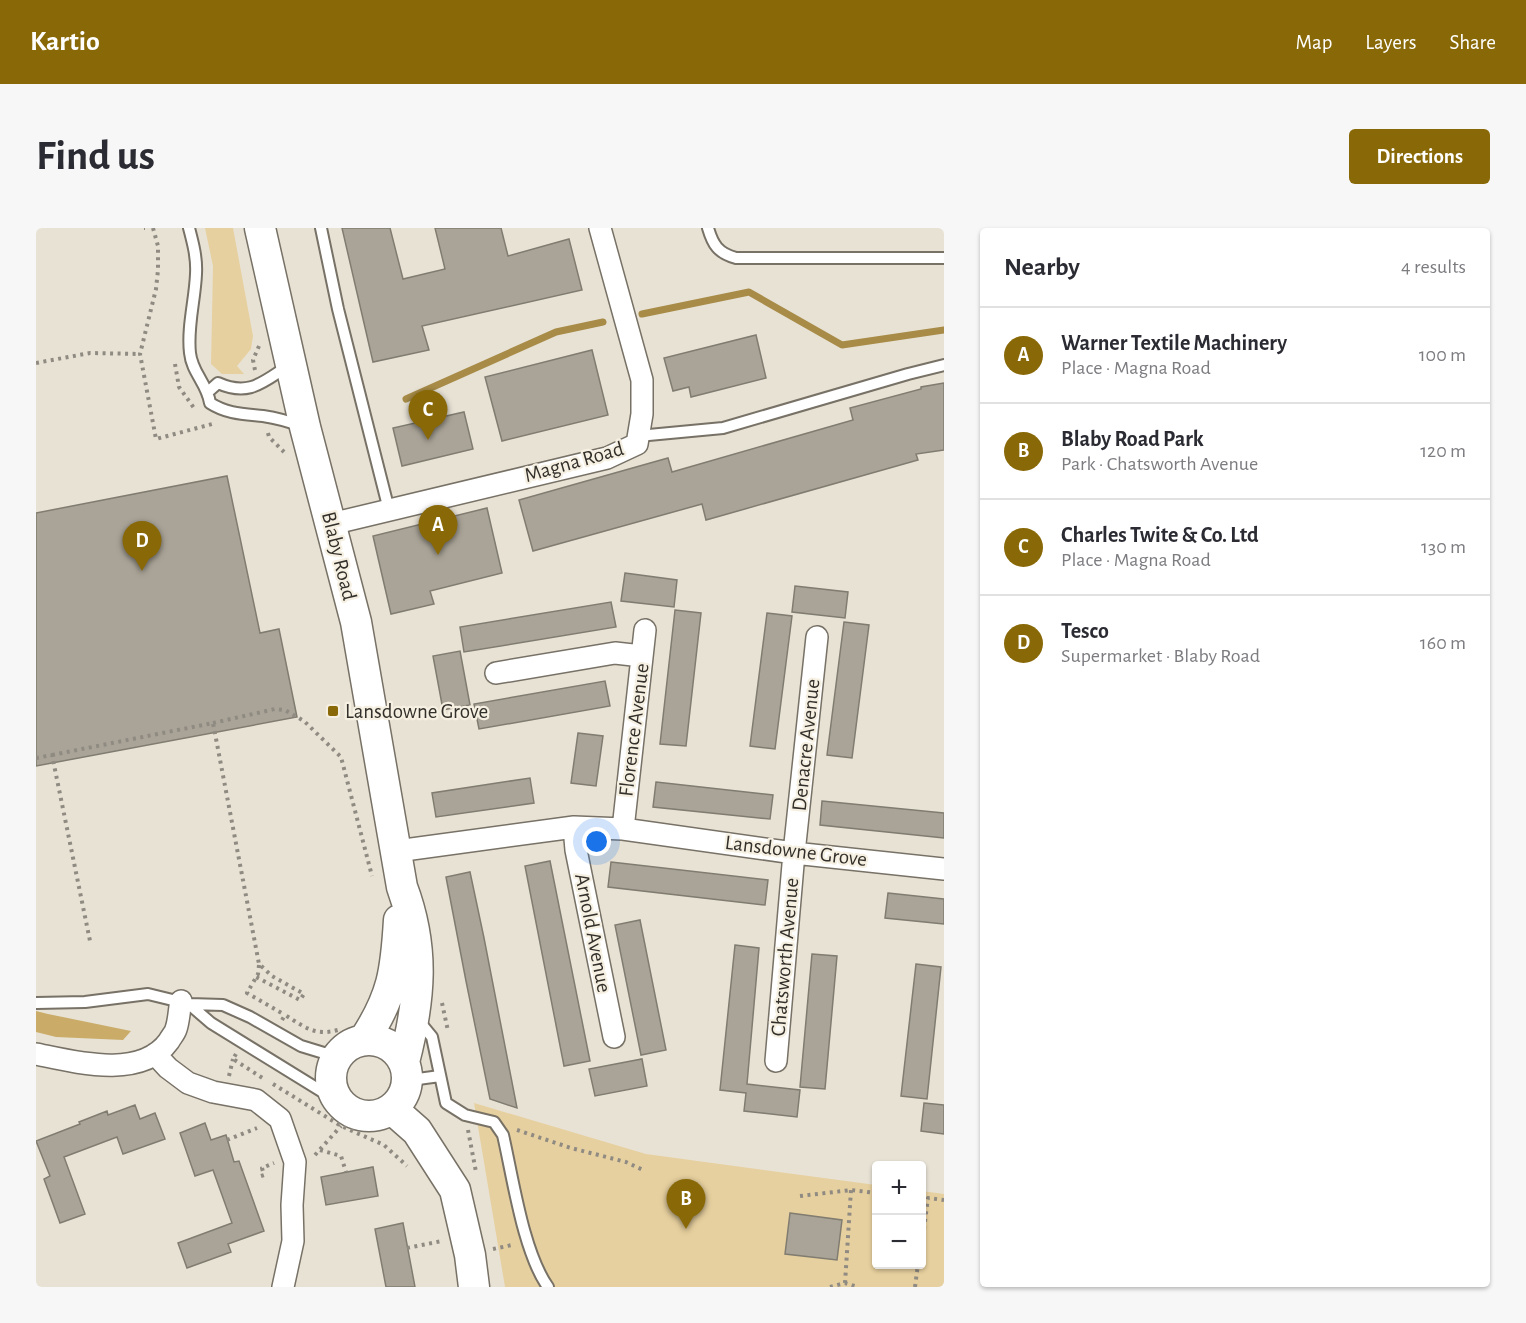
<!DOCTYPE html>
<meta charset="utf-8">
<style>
:root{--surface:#fff;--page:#f7f7f7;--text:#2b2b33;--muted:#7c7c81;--line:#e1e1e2;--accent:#896907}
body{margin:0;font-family:"Alegreya Sans",sans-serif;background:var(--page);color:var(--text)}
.controls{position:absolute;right:18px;bottom:18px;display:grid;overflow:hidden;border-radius:6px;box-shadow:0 2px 4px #0004}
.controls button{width:54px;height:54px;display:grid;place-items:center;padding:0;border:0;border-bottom:2px solid var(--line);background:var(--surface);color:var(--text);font:30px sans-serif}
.you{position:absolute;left:561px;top:614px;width:21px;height:21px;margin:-15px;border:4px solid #fff;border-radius:50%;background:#1a73e8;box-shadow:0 0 0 9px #1a73e833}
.badge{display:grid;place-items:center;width:39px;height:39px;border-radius:50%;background:var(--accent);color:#fff;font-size:20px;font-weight:700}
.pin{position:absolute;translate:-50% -50px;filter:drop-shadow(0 2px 3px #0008)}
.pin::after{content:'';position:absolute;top:32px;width:21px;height:18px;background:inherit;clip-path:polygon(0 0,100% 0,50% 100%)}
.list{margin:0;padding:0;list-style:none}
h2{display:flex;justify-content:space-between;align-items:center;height:78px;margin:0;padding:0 24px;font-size:26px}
h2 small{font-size:20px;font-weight:400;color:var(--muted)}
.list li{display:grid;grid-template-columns:39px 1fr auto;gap:18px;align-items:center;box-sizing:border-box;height:96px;padding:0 24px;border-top:2px solid var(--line)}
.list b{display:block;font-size:22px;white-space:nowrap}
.list p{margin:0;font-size:20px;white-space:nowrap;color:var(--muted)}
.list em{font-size:20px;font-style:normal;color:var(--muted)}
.map{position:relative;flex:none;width:908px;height:1059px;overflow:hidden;border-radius:6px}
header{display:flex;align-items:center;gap:36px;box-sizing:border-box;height:84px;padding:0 30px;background:var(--accent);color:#fff}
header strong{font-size:28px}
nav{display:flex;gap:33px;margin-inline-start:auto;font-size:21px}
.intro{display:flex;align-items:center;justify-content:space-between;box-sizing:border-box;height:144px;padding:0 36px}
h1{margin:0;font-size:42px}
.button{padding:15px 27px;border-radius:6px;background:var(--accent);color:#fff;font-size:21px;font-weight:700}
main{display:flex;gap:36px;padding:0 36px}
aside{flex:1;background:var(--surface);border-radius:6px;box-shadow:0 2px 4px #0004}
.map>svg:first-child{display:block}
.green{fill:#e7d09f}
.forest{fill:#caac68}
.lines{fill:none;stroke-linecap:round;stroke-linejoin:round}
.stream{stroke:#a78b47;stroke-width:7}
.building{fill:#aaa498;stroke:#817c70;stroke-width:1.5}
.service-casing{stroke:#777166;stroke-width:14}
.minor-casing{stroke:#777166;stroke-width:24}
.secondary-casing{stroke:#777166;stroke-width:33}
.path{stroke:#908b82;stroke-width:4;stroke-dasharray:3 4.5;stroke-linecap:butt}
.service{stroke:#fff;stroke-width:10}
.minor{stroke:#fff;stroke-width:21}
.secondary{stroke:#fff;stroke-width:30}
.poi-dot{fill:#896907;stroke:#f6f0e2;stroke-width:2}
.labels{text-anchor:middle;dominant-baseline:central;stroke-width:4.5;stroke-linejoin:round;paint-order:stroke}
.street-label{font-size:21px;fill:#33302b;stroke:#f6f0e2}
.poi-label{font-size:21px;fill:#33302b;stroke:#f6f0e2;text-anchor:start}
</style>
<header>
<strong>Kartio</strong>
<nav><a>Map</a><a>Layers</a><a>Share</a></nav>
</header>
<div class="intro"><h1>Find us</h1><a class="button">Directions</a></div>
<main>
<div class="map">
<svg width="908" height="1059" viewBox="0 0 908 1059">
<rect width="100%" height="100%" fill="#e8e2d5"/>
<!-- green -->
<path class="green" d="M169,0H197L217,108L215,121L201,138L208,146H186L175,136L177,38Z
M438,875L610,926L840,957V1036H886V963L908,966V1059H469Z"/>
<!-- forest -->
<path class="forest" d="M0,783L12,786L95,803L87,812L20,809L0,804Z"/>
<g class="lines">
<!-- stream -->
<path class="stream" d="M606,86L713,64L806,117L908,102
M370,171L520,104L567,94"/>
</g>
<!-- building -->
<path class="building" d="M306,0H354L367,51L409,41L399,0H465L472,28L533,11L546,62L386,98L393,122L337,134Z
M720,107L730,150L655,169L653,159L637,163L628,130Z
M556,122L572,187L466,213L449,149Z
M908,155V222L880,226L882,232L670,292L666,276L497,323L483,272L632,230L636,244L817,192L814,180L885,161V159Z
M428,184L437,221L366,238L357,200Z
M191,248L224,405L243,401L261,489L0,538V285Z
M451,280L466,345L394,363L398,376L355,386L337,308Z
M589,345L641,352L638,379L585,373Z
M759,358L812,364L809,390L756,384Z
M575,374L580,399L428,424L424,399Z
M639,382L665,385L650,518L624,516Z
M731,385L756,388L739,521L714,518Z
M808,394L833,397L816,530L791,527Z
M424,423L434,477L407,482L397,428Z
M569,453L574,478L443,501L438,476Z
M542,505L567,508L560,558L535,555Z
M494,550L498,575L400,589L396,565Z
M620,554L737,567L734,591L617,579Z
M786,573L908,585V610L784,597Z
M514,633L554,833L528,838L489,638Z
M575,634L732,652L729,677L572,659Z
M434,644L448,710L481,880L454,871L430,753L410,649Z
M852,665L908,671V696L849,690Z
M604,692L630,822L605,827L579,697Z
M699,717L723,720L711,856L764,862L761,889L708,883L710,865L684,862Z
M776,726L801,728L789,861L764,859Z
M880,736L905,739L891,871L865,868Z
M606,831L611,858L559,868L553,841Z
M888,875L908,877V906L885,903Z
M99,877L104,891L119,885L129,911L87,926L81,909L28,929L49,986L24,995L8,951L14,948L0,913L44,896L43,894L71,883L72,887Z
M169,895L175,912L190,907L198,934L203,933L228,1003L192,1016L195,1024L151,1040L142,1015L196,995L177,942L159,948L144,905Z
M337,939L342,968L290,977L285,949Z
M754,985L806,992L801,1032L749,1026Z
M367,995L379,1059H350L339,1001Z"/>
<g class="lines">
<!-- service casing -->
<g class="service-casing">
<path id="service" d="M153,0C157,15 161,30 160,46C159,72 151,99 154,125C156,145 171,155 174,175C191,186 208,186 227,188C240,190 252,193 265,198
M285,0L302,81L353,282
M672,0C677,17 682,25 700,30H908
M173,163L182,155C213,169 227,154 252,138
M602,208L687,200L872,146L908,137
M0,775L49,774L112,766L153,776L187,777L214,789L265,818L301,829
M153,776L175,795L303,874
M382,792L396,809L410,875L429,887L458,894L467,907C477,950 487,1024 512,1059
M370,841L382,851L404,848"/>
</g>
<!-- minor casing -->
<g class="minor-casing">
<path id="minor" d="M295,296L571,230L601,216L606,186V152L564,0
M460,445L579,425L606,428
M538,599L540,622L578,809
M587,601L609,402
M361,623L538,599L587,601L758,625L908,641
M0,826C39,834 105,852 133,813C135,809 139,805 140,801C143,793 143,782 145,773
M119,826L132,840L152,855L177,864L220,872L244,891L259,934L256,977L257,1013L247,1059
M740,833L758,625L781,409"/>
</g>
<!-- secondary casing -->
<g class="secondary-casing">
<path id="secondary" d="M224,0L269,199L320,394L366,659C389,720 384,772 368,834
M328,812C357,768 360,743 363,692
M295 850a38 38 0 1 1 76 0a38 38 0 1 1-76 0Z
M356,881L381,903L419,962L434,1027L438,1059"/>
</g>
<!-- path -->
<path class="path" d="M108,0H109
M117,0L122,18V42L120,61L104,126L120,211L180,195
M0,135L54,125L104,126
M139,136L143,159L158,180
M219,142L217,132L223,118
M232,205L233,209L248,224
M177,495L239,481L249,482L268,493L305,529L336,648
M16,527L177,495L223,736L236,748L268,766L264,772L220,749
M0,530L16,527L54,713
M223,737L222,746L211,765L249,787
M406,775L412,803
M246,792L249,787C270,800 280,809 305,801
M200,826L197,831L228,851
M193,848L197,831
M237,856L305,898L348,917L371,938
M432,902L440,944
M481,902L535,920L590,934L607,942
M191,912L221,900
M284,922L305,928L310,944
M279,927L305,898
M225,948L228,947L226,940L238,935
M764,968L815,962L840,965
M886,970H892
M886,1016L892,970L908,972
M371,1020L406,1013
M457,1021L476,1017
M809,1055L815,962
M794,1059L809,1055L822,1059
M879,1059L882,1036"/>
<!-- service -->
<use href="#service" class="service"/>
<!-- minor -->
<use href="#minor" class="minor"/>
<!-- secondary -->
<use href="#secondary" class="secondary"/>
</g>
<!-- markers -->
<rect class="poi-dot" x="291" y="477" width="12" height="12" rx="3"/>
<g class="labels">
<!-- street labels -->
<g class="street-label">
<text transform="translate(538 234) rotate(-16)">Magna Road</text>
<text transform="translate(303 328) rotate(76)">Blaby Road</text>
<text transform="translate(598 502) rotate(-83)">Florence Avenue</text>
<text transform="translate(770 517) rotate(-84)">Denacre Avenue</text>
<text transform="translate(760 623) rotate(7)">Lansdowne Grove</text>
<text transform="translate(557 705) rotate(79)">Arnold Avenue</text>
<text transform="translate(749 729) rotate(-85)">Chatsworth Avenue</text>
</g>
<!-- poi labels -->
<g class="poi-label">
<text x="309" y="483">Lansdowne Grove</text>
</g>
</g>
</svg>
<div class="controls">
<button>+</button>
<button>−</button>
</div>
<div class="you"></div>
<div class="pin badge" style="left:402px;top:327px">A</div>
<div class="pin badge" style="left:650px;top:1001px">B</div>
<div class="pin badge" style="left:392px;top:212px">C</div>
<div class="pin badge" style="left:106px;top:343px">D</div>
</div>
<aside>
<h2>Nearby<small>4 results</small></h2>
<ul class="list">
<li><span class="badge">A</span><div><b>Warner Textile Machinery</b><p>Place · Magna Road</p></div><em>100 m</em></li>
<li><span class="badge">B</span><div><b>Blaby Road Park</b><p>Park · Chatsworth Avenue</p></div><em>120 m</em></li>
<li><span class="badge">C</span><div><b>Charles Twite &amp; Co. Ltd</b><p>Place · Magna Road</p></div><em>130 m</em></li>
<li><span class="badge">D</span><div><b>Tesco</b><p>Supermarket · Blaby Road</p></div><em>160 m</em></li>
</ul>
</aside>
</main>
